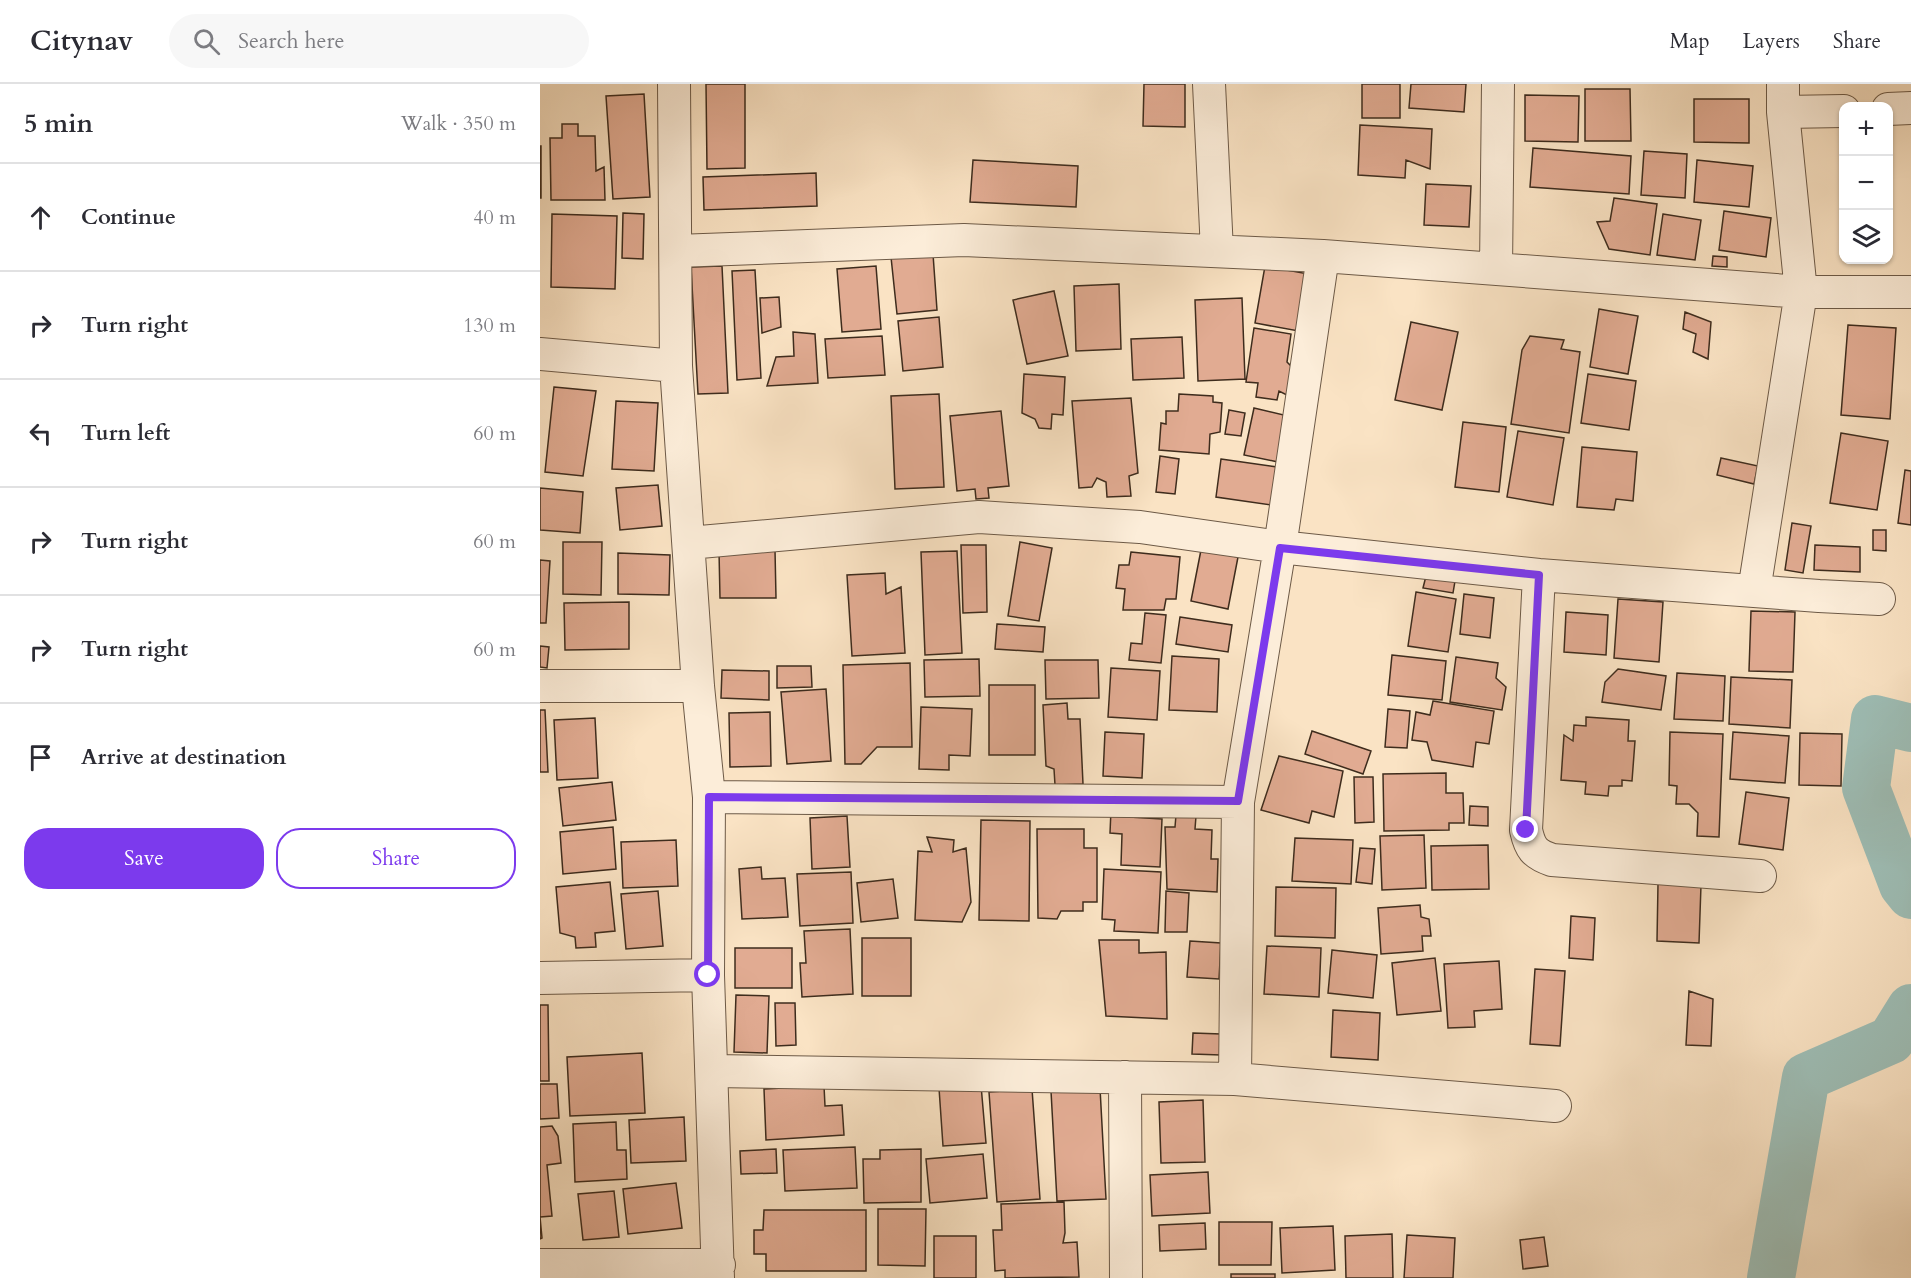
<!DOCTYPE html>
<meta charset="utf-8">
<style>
:root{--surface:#fff;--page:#f7f7f7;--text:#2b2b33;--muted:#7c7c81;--line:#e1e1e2;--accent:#7c3aed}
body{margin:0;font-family:Cardo,serif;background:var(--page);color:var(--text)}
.controls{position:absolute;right:18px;top:18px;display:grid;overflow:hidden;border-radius:12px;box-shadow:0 2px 4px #0004}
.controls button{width:54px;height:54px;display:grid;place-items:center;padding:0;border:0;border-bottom:2px solid var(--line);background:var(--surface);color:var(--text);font:30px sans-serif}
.stop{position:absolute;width:18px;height:18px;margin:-14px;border:4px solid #7c3aed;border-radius:50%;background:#fff}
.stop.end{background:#7c3aed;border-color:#fff;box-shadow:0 2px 6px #0008}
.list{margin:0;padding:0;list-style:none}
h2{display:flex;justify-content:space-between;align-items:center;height:78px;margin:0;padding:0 24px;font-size:26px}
h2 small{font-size:20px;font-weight:400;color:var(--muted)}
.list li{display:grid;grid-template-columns:39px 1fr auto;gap:18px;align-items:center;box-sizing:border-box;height:108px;padding:0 24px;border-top:2px solid var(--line)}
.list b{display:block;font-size:22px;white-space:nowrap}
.list em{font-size:20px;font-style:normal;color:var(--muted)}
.actions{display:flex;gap:12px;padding:18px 24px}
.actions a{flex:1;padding:14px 0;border:2px solid var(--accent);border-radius:24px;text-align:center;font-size:21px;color:var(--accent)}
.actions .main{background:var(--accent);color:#fff}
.icon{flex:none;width:33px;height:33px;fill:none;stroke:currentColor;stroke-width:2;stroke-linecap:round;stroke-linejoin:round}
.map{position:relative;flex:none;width:1371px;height:1194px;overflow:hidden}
header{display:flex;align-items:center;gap:36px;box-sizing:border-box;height:84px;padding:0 30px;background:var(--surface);border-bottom:2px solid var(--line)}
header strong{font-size:28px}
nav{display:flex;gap:33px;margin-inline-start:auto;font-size:21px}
.search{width:420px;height:54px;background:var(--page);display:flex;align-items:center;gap:15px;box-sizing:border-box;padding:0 21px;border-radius:33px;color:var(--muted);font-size:22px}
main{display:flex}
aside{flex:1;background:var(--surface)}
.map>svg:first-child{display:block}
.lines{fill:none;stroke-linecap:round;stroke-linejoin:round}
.river{stroke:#9ebeb6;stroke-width:48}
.building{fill:#e1ab92;stroke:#3e2c1d;stroke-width:1.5}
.minor-casing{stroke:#6d5a47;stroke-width:34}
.minor{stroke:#fcedd9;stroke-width:32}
.route{stroke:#7c3aed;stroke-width:8}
</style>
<header>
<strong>Citynav</strong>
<div class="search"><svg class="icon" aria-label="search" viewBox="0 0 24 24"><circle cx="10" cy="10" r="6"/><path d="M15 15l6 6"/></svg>Search here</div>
<nav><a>Map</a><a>Layers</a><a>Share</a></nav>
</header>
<main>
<aside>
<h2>5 min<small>Walk · 350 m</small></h2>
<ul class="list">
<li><svg class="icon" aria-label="ahead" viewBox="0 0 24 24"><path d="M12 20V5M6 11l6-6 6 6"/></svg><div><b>Continue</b></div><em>40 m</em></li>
<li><svg class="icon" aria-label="right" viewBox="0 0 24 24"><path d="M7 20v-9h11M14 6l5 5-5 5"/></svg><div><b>Turn right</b></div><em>130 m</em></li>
<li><svg class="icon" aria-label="left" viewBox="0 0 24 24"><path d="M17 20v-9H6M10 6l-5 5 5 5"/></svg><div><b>Turn left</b></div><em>60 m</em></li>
<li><svg class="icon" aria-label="right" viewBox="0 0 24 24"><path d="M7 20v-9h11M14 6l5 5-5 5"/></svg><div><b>Turn right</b></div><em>60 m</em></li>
<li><svg class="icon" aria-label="right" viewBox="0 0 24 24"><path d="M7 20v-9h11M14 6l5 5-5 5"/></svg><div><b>Turn right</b></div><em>60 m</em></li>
<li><svg class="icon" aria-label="arrive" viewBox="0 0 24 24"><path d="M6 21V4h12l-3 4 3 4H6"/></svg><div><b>Arrive at destination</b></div></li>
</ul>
<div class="actions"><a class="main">Save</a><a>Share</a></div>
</aside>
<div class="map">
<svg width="1371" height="1194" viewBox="0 0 1371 1194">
<rect width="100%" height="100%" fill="#fae3c4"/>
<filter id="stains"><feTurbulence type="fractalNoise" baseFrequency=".00333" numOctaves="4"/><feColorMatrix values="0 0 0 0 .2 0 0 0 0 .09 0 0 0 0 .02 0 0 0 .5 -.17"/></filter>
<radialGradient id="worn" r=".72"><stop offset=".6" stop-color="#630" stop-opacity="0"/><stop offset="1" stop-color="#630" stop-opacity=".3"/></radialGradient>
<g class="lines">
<!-- river -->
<path class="river" d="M1371,644L1335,635L1326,704L1363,801L1371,811
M1231,1194L1266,993L1351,956L1371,924"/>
</g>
<!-- building -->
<path class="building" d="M166,0H205V84L167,85Z
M604,0H645V43L603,42Z
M822,0H860V34H822Z
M871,0H926L924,28L869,24Z
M1045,5H1090L1091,57H1045Z
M104,10L110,113L73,115L66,12Z
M985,11L1039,12L1038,58L985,57Z
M1154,15H1209V59L1154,58Z
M22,40H38V52H55L56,87L64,83L65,116H11L10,54H22Z
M820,41L892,45L890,85L866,76L865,94L818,91Z
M0,62H1V114H0Z
M993,64L1091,72L1089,110L990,103Z
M1104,67L1147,70L1145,114L1101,111Z
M433,76L538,82L536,123L430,118Z
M1157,76L1213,82L1209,123L1154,118Z
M276,89L277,122L164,126L163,93Z
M886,100L931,102L929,143L884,141Z
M1074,114L1117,120L1110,171L1069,165L1057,138L1070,137Z
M1184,127L1231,134L1226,173L1179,166Z
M83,129L104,130L103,175L82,174Z
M12,130L77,132L75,205L11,203Z
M1123,130L1161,136L1155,176L1117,171Z
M393,170L397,226L357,230L351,173Z
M1173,172L1187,173V183L1172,182Z
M182,182L188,309L158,310L151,183Z
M336,182L341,245L302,248L297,185Z
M725,182L774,191L764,248L715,239Z
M215,186L221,294L197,296L192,187Z
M579,200L581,265L536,267L534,202Z
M514,207L528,272L487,280L473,216Z
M239,213L241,243L222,249L220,214Z
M702,214L705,295L658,297L655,216Z
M1059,225L1098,232L1088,290L1050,283Z
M1145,228L1171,238L1168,275L1153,268L1156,250L1143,245Z
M399,233L403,283L363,287L358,237Z
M871,238L918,248L902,326L855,316Z
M1308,241L1356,244L1350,335L1301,331Z
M714,244L751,250L747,278L756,287L753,314L739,307L737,316L716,313L718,299L706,298Z
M253,248L275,250L278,299L227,302L236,273L254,272Z
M342,252L345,291L288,294L285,255Z
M990,252L1024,256L1021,265L1040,268L1029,349L971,340L982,266Z
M642,253L644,294L593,296L591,255Z
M484,290L525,293L523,331L512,330L511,345L499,344L495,335L482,329Z
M1048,290L1096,297L1089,346L1041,339Z
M14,303L56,307L43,392L5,388Z
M399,310L404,403L355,405L351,312Z
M639,310L673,312V318L682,319L680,348L670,350L669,370L619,366L621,339L626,340V327H638Z
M591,314L598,389L589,392L591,412L567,413L566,398L557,394L552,403L539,404L532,317Z
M76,317L118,319L114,387L72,385Z
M714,324L748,332L738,378L704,371Z
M689,326L705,329L701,352L685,350Z
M461,327L469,402L448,404L449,414L436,415L435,405L417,407L410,332Z
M923,338L966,343L959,408L915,403Z
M978,347L1024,354L1013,421L967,413Z
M1301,349L1348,357L1337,426L1290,419Z
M1042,363L1097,368L1093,417L1076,415L1074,426L1037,423Z
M620,372L639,375L635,410L616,408Z
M1181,374L1218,382L1214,400L1177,391Z
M681,375L737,383L731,421L676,413Z
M1365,386L1371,387V441L1358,439Z
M118,401L122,442L80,446L76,404Z
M0,404L43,408L40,449L0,446Z
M1252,439L1271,442L1263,489L1245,486Z
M1333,446H1346V467L1333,466Z
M23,458H62L61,511L23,510Z
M480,458L512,464L499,537L468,532Z
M421,461H446L447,528L423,529Z
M1275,461L1320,463V488L1274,486Z
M235,466L236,514H180L179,467Z
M661,466L698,473L688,525L651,517Z
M417,467L422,569L385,571L381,468Z
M591,468L640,473L636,515H626L624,526H583L585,505L576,504L579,481H589Z
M78,469L130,471L129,511L78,510Z
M0,476L10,477L6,539H0Z
M345,489L346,510L361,503L365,569L312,572L307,491Z
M886,492L915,497L913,509L883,504Z
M876,508L916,515L908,568L868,562Z
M924,510L954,514L950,554L920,550Z
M1078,515L1123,518L1119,578L1074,574Z
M89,518V565L25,566L24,519Z
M1211,527L1255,528L1253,588L1209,587Z
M1026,528L1068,531L1066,571L1024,568Z
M605,529L626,531L621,579L589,576L591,559L602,560Z
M640,533L692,541L688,568L636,560Z
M457,540L505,543L503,568L455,565Z
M0,562L9,563L7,584L0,583Z
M852,571L906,577L902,616L848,611Z
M632,572L679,575L677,628L629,626Z
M916,573L958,579L956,594L966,603L962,626L910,618Z
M439,575L440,612L385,613L384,576Z
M505,576H558L559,614L506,615Z
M370,579L372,663H337L321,680H305L303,581Z
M237,582H271L272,603L237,604Z
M571,584L620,587L617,636L568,633Z
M1078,585L1126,592L1121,626L1062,618L1065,598Z
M182,586L229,587V616L181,614Z
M1137,589L1185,592L1183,637L1134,635Z
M1191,593L1252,596L1250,644L1189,640Z
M449,601H495V671H449Z
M286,605L291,677L247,680L241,608Z
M893,617L954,627L949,660L936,658L933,683L892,676L887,658L872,656L876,628L890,631Z
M527,619L528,635H540L543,700L515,701L514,685L506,682L503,621Z
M381,623L432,625L430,672L409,671V686L379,685Z
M848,625L870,627L867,664L845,663Z
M0,626H5L8,688H0Z
M230,628L231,682L190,683L189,629Z
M1046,633L1089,636L1088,657H1095L1092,697L1082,696V702H1069L1068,712L1045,710L1046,698L1021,696L1024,651L1033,657L1034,641L1046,642Z
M55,634L58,694L17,696L14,636Z
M772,647L831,667L823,690L765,670Z
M565,648L604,650L602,694L563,692Z
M1130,648L1183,650L1179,753L1157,752L1158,729L1149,720H1136L1137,702L1129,701Z
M1193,648L1249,652L1245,699L1190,695Z
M1260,649L1302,650L1301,702L1259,701Z
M739,672L803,687L794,733L772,727L769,739L721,726Z
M906,689V709H923L924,739H909V746L844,747L843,690Z
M814,693H833L834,738L815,739Z
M72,698L76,736L23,742L19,704Z
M1206,708L1249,714L1243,766L1199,760Z
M930,722L948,723V742L929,741Z
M571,726H593L590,733L622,735L620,783L581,781L582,750L570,749Z
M636,731L656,732L655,745L672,746L671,775H678L677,808L627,805L625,743H635Z
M307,732L310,783L272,785L270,734Z
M441,736L490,737L489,837L439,836Z
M73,743L76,785L23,790L20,748Z
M497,745H544V764H557V818H543V827H521L517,835L498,834Z
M884,751L886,804L842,806L840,752Z
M387,753L414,756L413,768L426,764L431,818L422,838L375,836L378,767L392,768Z
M755,754L813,756L811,800L752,797Z
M136,756L138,802L83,804L81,758Z
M948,761L949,805L892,806L891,762Z
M820,764L835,765L832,800L816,798Z
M221,783L222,795L245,794L248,833L202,835L199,785Z
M564,785L621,788L618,849L574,847L575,836L562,835Z
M311,788L313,839L260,842L257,790Z
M353,795L358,834L321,838L317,799Z
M70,798L75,847L55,849L56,863L36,864L35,853L20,849L16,803Z
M1118,800L1161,801L1159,859L1117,857Z
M736,803L796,804L795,854L735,852Z
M118,807L123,862L86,865L81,810Z
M626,807L649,809L647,848H625Z
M880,821L881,833L889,835L891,852H882L883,867L841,870L838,824Z
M1031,832L1055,834L1053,876L1029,874Z
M310,845L313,910L262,913L260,879H266L264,847Z
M322,854H371V912H322Z
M559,856H599V869L626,868L627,935L566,932Z
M650,857L681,859L679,895L647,893Z
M727,862L781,864L779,913L724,910Z
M195,864H252V904H195Z
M792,866L837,871L833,914L788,909Z
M895,874L901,927L857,931L852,879Z
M959,877L962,925L934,927L935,943L908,944L904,880Z
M995,885L1025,887L1020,962L990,960Z
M1149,907L1173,915L1171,962L1146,961Z
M196,911L229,912L227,969L194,968Z
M235,919H255L256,961L236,962Z
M0,921H8L9,997H0Z
M793,926L840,929L838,976L791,973Z
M653,949L681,950V971L652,970Z
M102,969L105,1029L30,1032L27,973Z
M0,1000H17L19,1034L0,1035Z
M441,1001L446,1059L403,1062L399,1004Z
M284,1002L285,1022L302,1021L304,1051L226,1056L224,1005Z
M560,1004L566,1115L517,1117L511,1007Z
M492,1005L500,1115L457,1118L449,1008Z
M663,1016L665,1078L621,1079L619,1018Z
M144,1033L146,1077L91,1079L89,1036Z
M76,1038L77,1066H86L87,1095L35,1098L33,1040Z
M12,1042L18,1052L21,1079L7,1081L12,1132L0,1133L2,1154L0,1155V1043Z
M315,1063L317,1104L245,1107L243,1066Z
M236,1065L237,1089L201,1090L200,1067Z
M381,1065V1118L324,1119L323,1075H340V1066Z
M443,1070L447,1114L390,1119L386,1075Z
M668,1088L670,1129L612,1132L610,1091Z
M136,1099L142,1144L88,1150L83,1105Z
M74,1107L79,1153L43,1156L38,1110Z
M524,1118L525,1149L523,1159L537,1158L539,1193L465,1194V1186L455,1187L453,1146H462L461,1120Z
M338,1125H386L385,1182L338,1181Z
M224,1126H326V1187H226V1170H214V1146H223Z
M679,1138H732L731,1181H679Z
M665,1139L666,1165L620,1167L619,1141Z
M793,1142L795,1186L742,1189L740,1144Z
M852,1150L853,1194H806L805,1152Z
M867,1151L915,1154L913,1194H864Z
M394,1152H436V1194H394Z
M1004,1153L1008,1182L983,1185L980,1156Z
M691,1190H735V1194H691Z"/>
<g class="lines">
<!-- minor casing -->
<g class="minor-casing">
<path id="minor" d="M134,0L136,282L158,602L169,713L168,891L178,1194
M669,0L677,167
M1348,25L1371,24
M1243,28L1304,27
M137,167L424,156L783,172L1261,208H1371
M956,185L958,0
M0,270L136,282
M149,459L439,433L600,443L740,463L999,491L1279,512L1339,515
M999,491L986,746C990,764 994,770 1012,776L1220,792
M1214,507L1261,208L1243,28V0
M0,602H158
M169,713L698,718
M0,894L168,891
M172,987L695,995L1015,1022
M585,993L586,1194
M695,995L698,718L740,463L783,172
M0,1181H179"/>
</g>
<!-- minor -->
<use href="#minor" class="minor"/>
</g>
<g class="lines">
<!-- route -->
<path class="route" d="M168,891L169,713L698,717L740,464L999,491L986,746"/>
</g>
<rect width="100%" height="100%" filter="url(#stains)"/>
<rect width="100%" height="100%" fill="url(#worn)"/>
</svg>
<div class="controls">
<button>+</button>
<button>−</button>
<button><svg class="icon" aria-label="layers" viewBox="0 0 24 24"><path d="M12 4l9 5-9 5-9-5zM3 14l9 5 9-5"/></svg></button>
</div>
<div class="stop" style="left:168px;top:891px"></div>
<div class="stop end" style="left:986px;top:746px"></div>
</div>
</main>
